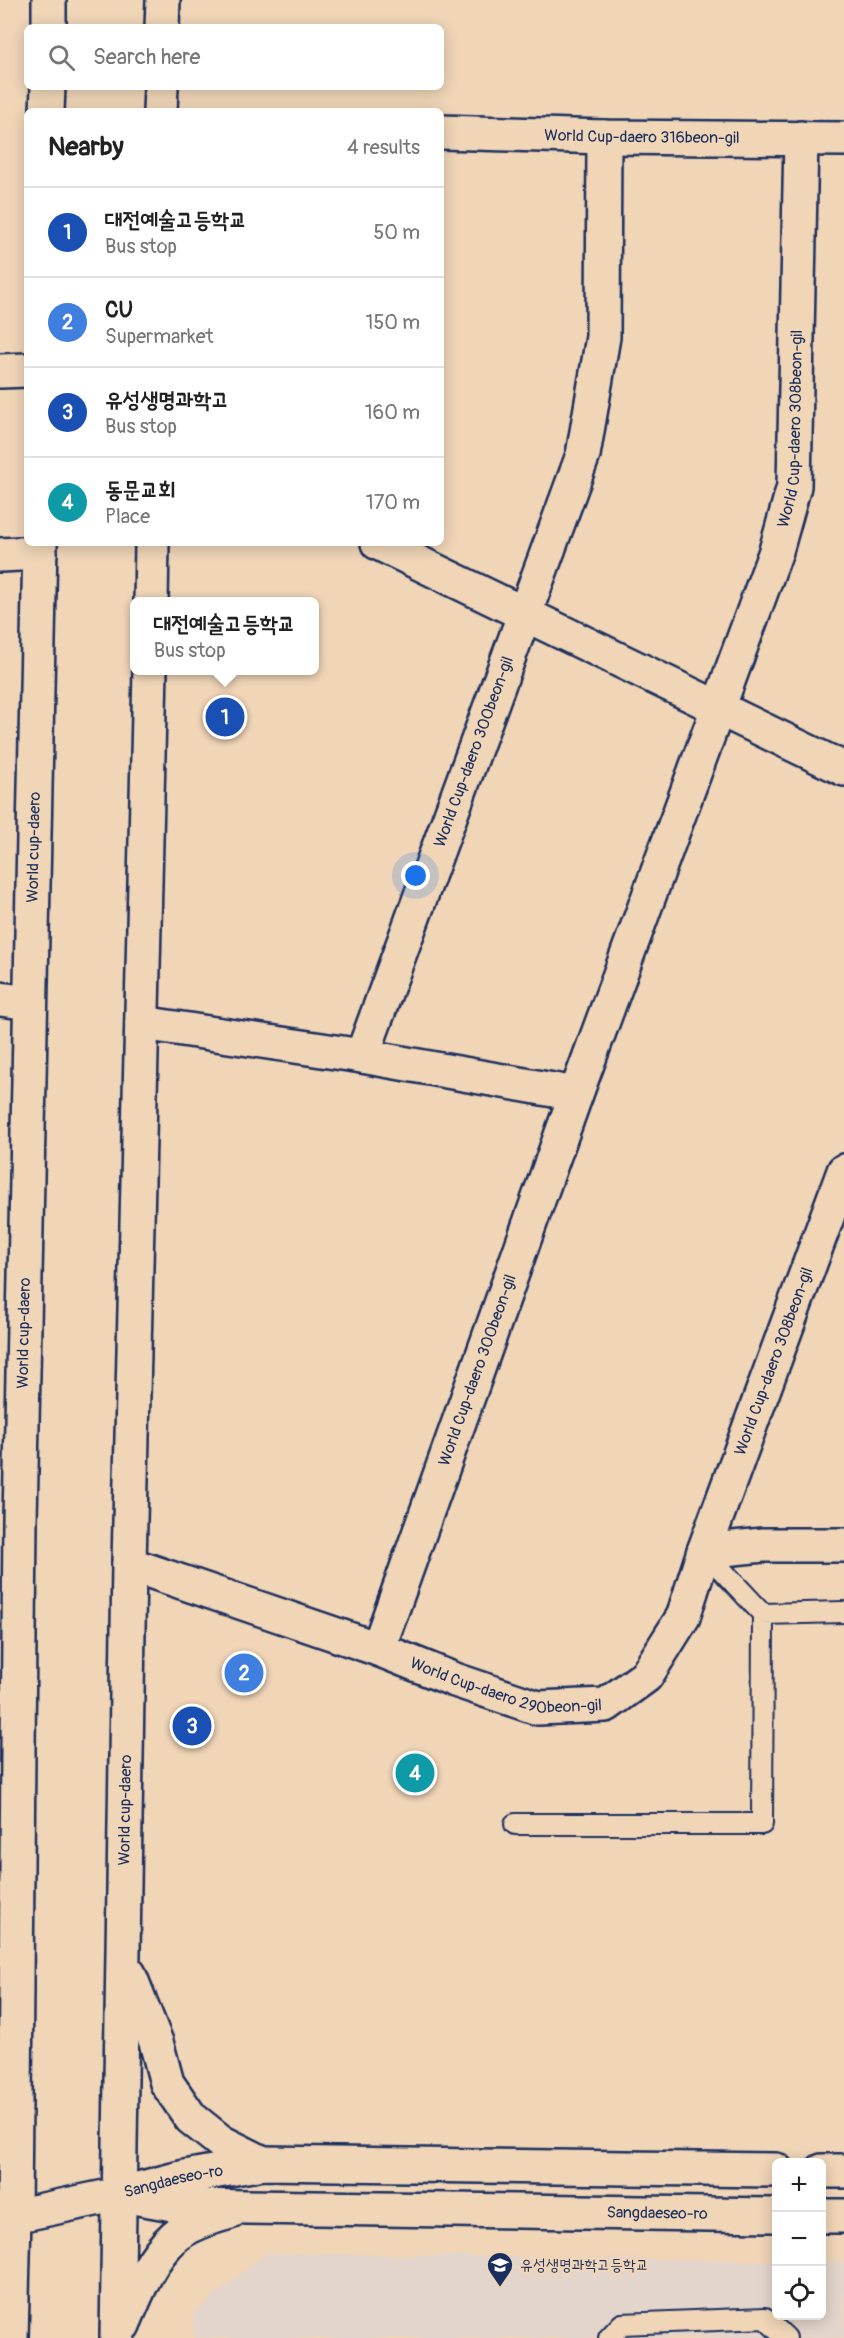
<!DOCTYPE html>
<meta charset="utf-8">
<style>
:root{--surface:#fff;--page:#f6f6f6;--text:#222;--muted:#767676;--line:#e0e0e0;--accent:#1a73e8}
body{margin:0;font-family:Pangolin,"Poor Story",sans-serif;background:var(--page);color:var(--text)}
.controls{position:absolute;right:18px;bottom:18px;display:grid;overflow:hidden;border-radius:9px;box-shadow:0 3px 15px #0003}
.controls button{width:54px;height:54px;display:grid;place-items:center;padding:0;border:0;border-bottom:2px solid var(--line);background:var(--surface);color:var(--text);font:30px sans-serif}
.you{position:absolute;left:416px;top:876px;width:21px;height:21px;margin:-15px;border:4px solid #fff;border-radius:50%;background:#1a73e8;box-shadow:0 0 0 9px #1a73e833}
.badge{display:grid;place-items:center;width:39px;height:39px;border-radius:50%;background:var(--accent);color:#fff;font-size:20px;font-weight:700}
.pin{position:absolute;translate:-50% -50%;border:3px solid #fff;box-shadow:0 2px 6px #0006}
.popup{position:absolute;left:130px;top:597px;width:189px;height:78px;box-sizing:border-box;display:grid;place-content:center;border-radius:9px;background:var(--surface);filter:drop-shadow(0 2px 4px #0005);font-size:20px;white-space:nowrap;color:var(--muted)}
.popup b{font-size:22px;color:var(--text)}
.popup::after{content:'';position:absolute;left:50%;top:100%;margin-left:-12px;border:12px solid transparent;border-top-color:var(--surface)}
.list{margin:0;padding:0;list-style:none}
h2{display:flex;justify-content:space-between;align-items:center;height:78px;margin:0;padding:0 24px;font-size:26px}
h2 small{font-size:20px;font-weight:400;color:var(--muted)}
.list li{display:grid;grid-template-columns:39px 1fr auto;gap:18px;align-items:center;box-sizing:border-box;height:90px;padding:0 24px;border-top:2px solid var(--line)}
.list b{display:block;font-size:22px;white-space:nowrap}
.list p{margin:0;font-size:20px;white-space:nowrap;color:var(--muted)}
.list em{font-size:20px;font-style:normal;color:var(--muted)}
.icon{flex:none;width:33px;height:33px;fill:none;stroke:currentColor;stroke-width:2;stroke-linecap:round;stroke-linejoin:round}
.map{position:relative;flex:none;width:844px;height:2338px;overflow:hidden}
.search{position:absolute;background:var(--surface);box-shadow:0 3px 15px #0003;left:24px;top:24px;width:420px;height:66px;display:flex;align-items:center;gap:15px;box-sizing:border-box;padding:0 21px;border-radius:9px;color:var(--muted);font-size:22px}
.panel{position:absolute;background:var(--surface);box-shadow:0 3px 15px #0003;left:24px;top:108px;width:420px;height:438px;border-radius:9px}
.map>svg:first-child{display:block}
.built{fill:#e3d5cb}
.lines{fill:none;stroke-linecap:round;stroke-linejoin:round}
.lane-casing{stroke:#1b2f5e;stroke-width:24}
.street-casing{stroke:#1b2f5e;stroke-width:38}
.secondary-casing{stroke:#1b2f5e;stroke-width:38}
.lane{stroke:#f0d5b7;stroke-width:20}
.street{stroke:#f0d5b7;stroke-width:33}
.secondary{stroke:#f0d5b7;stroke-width:33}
.labels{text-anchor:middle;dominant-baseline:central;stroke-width:5;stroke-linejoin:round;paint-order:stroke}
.street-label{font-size:16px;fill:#1b2f5e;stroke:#f0d5b7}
.poi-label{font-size:16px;fill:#1b2f5e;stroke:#f0d5b7;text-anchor:start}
</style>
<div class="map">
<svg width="844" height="2338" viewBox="0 0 844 2338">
<rect width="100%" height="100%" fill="#f0d5b7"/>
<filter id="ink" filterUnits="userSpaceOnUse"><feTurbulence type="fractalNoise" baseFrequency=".0167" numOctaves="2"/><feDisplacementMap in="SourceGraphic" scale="12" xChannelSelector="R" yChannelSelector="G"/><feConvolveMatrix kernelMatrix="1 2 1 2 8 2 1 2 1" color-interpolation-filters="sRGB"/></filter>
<g filter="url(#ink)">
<!-- built -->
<path class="built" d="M266,2253L776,2261V2316H822V2262H844V2338H194V2313Z"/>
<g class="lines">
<!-- lane casing -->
<g class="lane-casing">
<path id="lane" d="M763,1614L844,1612
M515,1824H762L763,1614L704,1551
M609,2338L622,2324L765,2318L786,2338"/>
</g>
<!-- street casing -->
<g class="street-casing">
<g id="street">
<path id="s1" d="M441,132L604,137L844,139"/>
<path d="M0,371L27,370"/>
<path d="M378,543L844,769"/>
<path d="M0,555L40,553"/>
<path d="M0,999L30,1003"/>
<path d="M142,1023L362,1056L576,1094"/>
<path id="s2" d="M362,1056L583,455L603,337L604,137"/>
<path id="s3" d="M704,1551L844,1171"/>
<path id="s4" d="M129,1564L378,1649L455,1680L538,1708L606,1705L646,1676L683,1617L704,1551L763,1545H844"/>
<path id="s5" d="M378,1649L576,1094L776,551L794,486L801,138"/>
<path d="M0,2219L119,2194"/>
</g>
</g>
<!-- secondary casing -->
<g class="secondary-casing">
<g id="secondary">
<path d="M49,27V0"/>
<path d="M162,27L163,0"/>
<path d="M47,111L48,87"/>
<path d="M160,111L161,87"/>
<path d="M151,602L152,543"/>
<path d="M129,1974L156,2042L167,2083L191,2118L221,2142L263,2163"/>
<path d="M822,2171H844"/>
<path id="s6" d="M119,2194L185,2177L263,2163L776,2170"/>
<path id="s7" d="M127,2196L184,2206L776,2215"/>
<path d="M822,2216H844"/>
<path d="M123,2325C136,2295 149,2259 175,2236C189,2224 212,2217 230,2212"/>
<path id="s8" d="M11,2338L14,2216L20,1520L40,543"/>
<path id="s9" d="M117,2338L129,1564L150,670"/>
</g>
</g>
<!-- lane -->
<use href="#lane" class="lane"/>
<!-- street -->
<use href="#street" class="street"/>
<!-- secondary -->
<use href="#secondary" class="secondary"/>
</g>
</g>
<!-- icons -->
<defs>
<g id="school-pin" transform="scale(1.35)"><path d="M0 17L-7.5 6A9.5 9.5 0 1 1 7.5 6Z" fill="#1b2f5e" stroke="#f0d5b7"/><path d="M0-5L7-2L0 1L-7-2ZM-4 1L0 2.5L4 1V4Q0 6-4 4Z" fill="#fff"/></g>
</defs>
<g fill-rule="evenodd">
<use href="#school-pin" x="500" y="2265"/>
</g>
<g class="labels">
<!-- street labels -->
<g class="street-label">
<text stroke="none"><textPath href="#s1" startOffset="201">World Cup-daero 316beon-gil</textPath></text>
<text stroke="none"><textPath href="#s5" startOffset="1292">World Cup-daero 308beon-gil</textPath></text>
<text stroke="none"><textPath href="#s2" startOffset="324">World Cup-daero 300beon-gil</textPath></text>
<text stroke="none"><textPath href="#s8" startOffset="1491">World cup-daero</textPath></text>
<text stroke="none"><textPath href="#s8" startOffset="1005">World cup-daero</textPath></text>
<text stroke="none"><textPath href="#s3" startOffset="202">World Cup-daero 308beon-gil</textPath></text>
<text stroke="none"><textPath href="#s5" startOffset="296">World Cup-daero 300beon-gil</textPath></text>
<text stroke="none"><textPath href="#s4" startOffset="398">World Cup-daero 290beon-gil</textPath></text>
<text stroke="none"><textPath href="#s9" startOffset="528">World cup-daero</textPath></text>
<text stroke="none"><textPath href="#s6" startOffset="56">Sangdaeseo-ro</textPath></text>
<text stroke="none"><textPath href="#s7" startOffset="531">Sangdaeseo-ro</textPath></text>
</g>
<!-- poi labels -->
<g class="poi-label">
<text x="520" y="2265">유성생명과학고등학교</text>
</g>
</g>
</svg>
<div class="controls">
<button>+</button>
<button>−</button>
<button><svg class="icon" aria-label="locate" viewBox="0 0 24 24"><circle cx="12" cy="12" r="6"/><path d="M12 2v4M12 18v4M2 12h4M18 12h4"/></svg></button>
</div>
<div class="you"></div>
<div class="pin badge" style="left:225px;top:717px;background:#1a4fb4">1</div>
<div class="popup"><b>대전예술고등학교</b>Bus stop</div>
<div class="pin badge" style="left:244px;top:1673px;background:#3f7fe0">2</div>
<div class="pin badge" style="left:192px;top:1726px;background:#1a4fb4">3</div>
<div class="pin badge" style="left:415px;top:1773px;background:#0f9aa8">4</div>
<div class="search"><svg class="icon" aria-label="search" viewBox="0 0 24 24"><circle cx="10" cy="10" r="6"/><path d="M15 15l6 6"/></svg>Search here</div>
<section class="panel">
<h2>Nearby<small>4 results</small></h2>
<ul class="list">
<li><span class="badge" style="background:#1a4fb4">1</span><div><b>대전예술고등학교</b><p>Bus stop</p></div><em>50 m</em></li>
<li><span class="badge" style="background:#3f7fe0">2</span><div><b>CU</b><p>Supermarket</p></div><em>150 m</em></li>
<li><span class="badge" style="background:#1a4fb4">3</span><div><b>유성생명과학고</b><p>Bus stop</p></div><em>160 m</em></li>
<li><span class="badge" style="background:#0f9aa8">4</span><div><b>동문교회</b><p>Place</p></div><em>170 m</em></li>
</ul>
</section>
</div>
